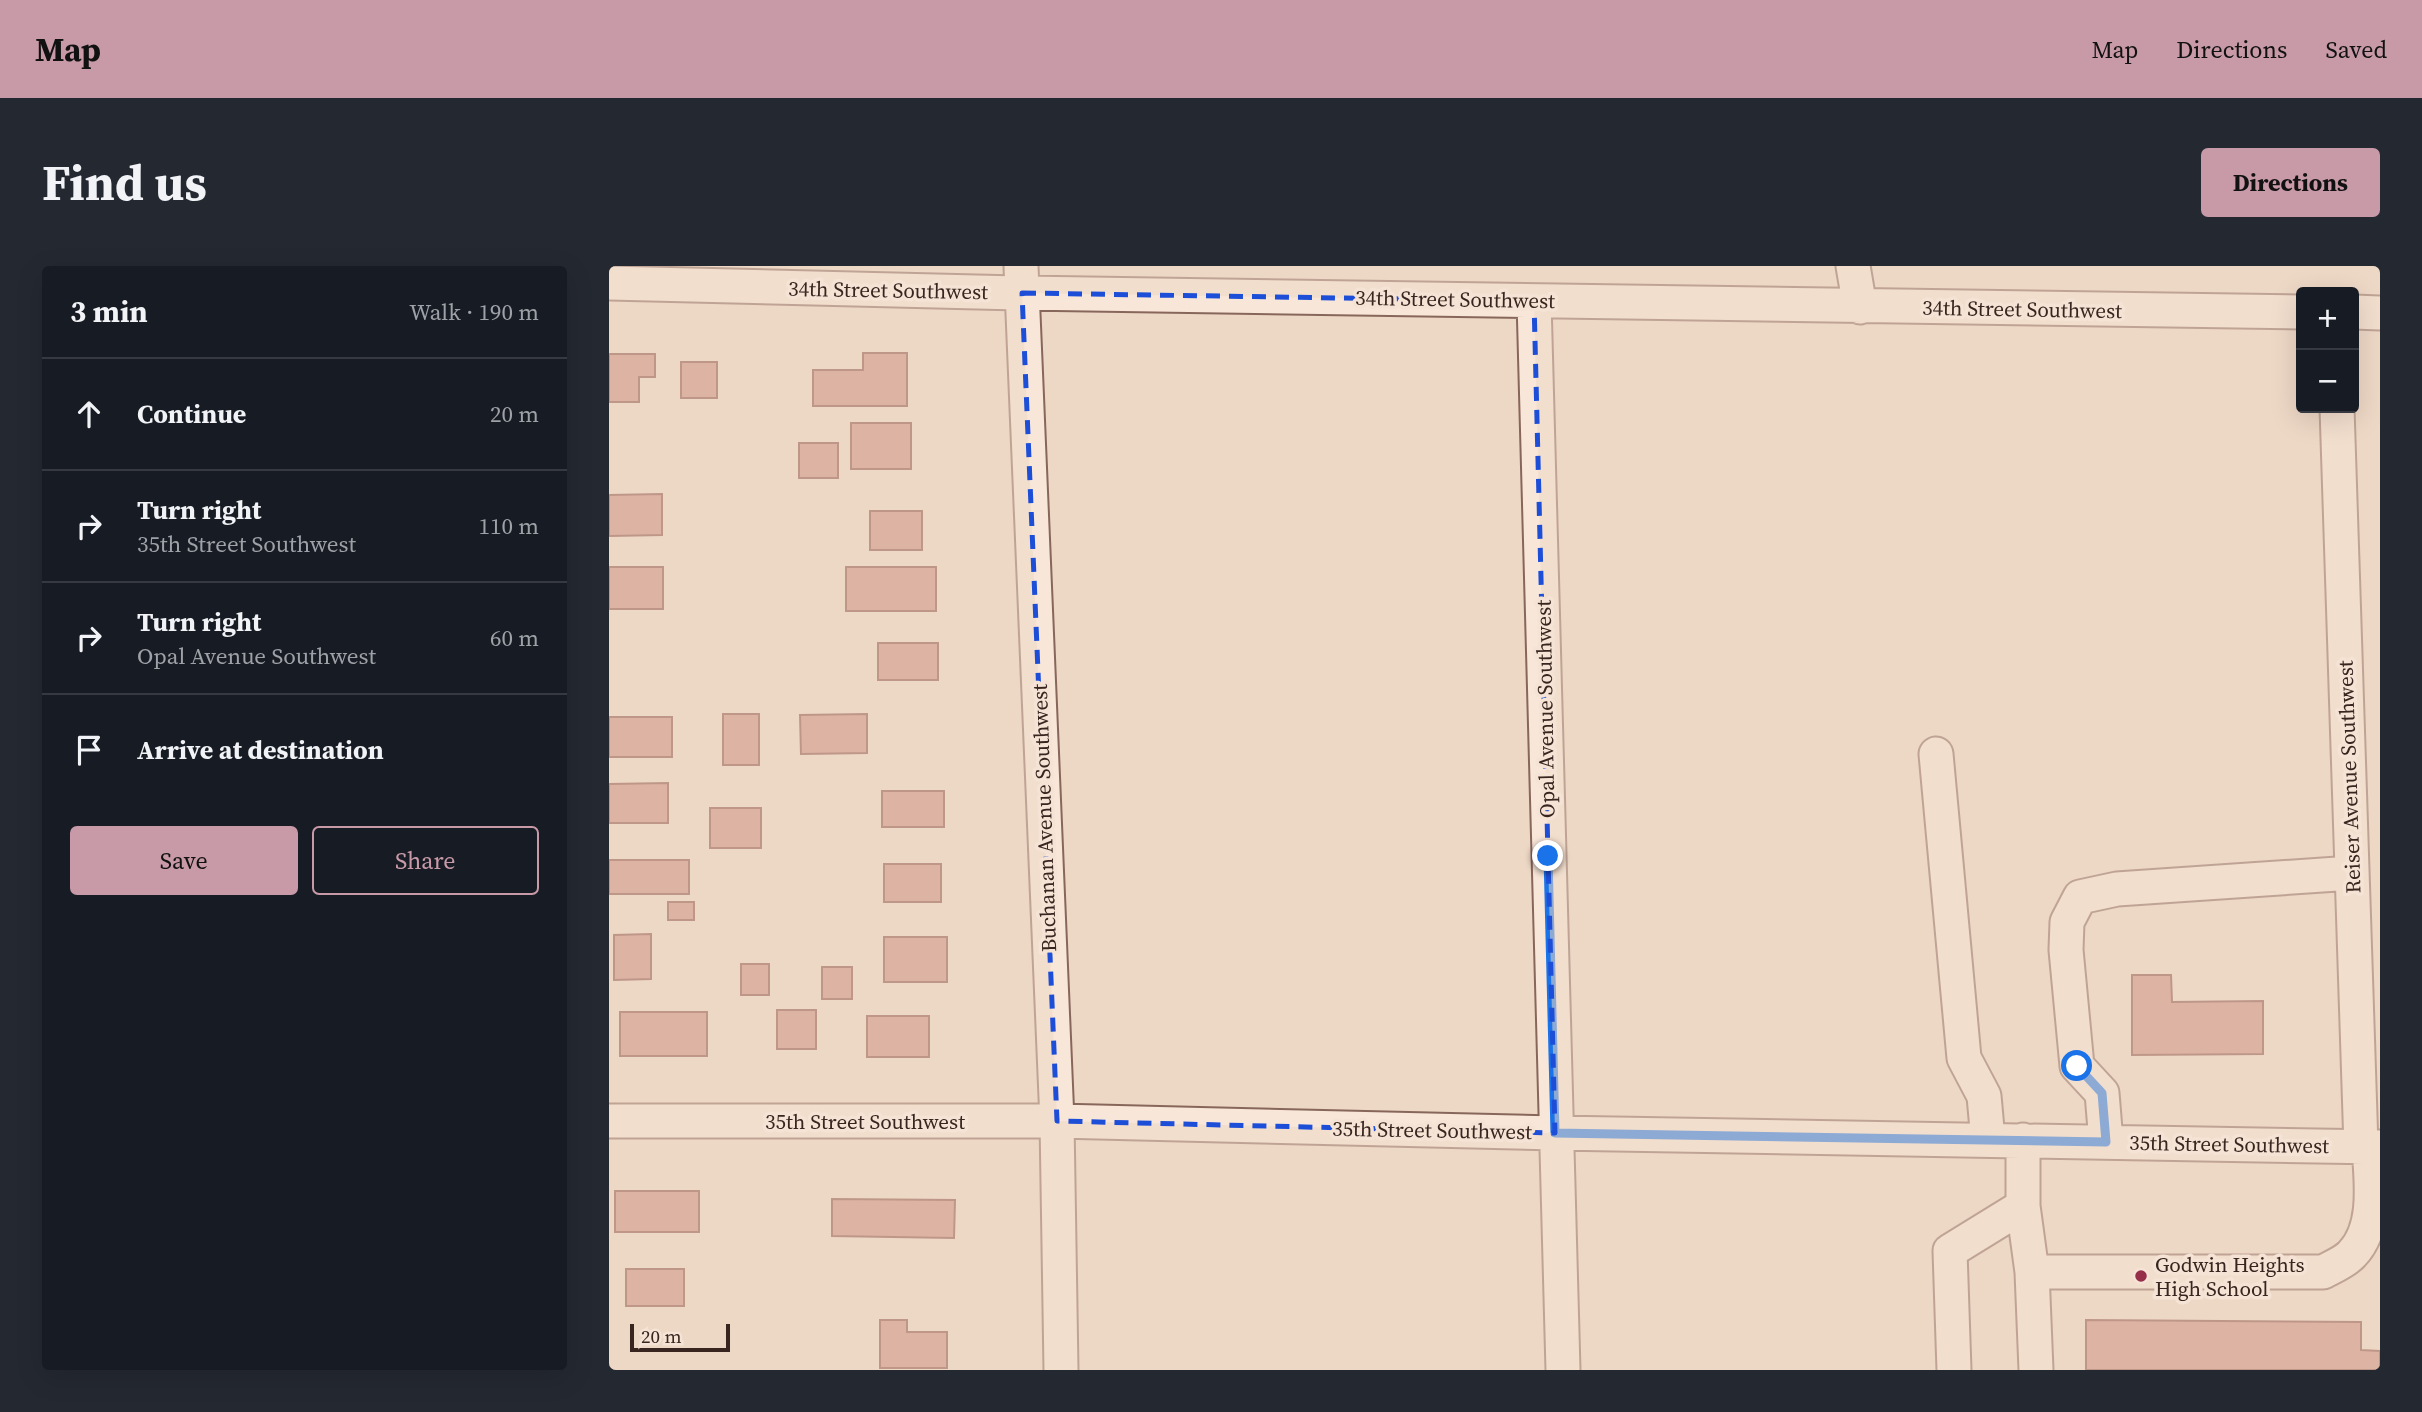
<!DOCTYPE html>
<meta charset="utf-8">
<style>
:root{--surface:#171b24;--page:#242831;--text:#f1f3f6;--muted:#9ea1a6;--line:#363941;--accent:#c89aa8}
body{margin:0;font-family:"Source Serif 4",serif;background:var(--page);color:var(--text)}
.controls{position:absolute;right:21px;top:21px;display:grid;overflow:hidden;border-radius:7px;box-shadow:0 7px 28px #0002}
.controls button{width:63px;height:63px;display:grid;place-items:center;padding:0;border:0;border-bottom:2px solid var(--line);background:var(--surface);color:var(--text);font:35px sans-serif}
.scale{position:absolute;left:21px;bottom:18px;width:100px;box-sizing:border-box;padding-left:7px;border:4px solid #38251f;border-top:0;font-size:19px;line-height:24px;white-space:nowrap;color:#38251f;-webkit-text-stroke:5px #f5e3d5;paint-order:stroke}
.stop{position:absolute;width:21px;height:21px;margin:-16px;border:5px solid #1a73e8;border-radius:50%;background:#fff}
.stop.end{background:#1a73e8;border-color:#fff;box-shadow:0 2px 7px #0008}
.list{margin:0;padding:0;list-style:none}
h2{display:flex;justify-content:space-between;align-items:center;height:91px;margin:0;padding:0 28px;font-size:30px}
h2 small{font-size:23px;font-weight:400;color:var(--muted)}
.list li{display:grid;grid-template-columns:46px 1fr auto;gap:21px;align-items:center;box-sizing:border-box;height:112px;padding:0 28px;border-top:2px solid var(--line)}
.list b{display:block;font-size:26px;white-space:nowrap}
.list p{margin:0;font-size:23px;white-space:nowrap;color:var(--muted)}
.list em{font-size:23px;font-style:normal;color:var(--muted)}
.actions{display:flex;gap:14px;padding:21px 28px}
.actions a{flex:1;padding:16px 0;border:2px solid var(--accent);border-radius:7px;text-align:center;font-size:24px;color:var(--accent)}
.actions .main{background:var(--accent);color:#111}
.icon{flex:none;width:38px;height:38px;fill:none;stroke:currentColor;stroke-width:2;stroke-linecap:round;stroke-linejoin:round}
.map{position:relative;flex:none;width:1771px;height:1104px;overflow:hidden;border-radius:7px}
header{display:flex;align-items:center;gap:42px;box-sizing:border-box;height:98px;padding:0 35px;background:var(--accent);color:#111}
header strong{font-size:33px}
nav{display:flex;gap:38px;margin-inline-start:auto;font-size:24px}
.intro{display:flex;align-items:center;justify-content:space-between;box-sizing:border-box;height:168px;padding:0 42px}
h1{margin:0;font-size:49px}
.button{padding:18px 32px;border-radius:7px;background:var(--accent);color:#111;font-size:24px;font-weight:700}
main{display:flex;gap:42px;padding:0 42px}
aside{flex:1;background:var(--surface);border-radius:7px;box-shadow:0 7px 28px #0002}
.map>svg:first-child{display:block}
.building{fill:#ca887c;stroke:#874b42;stroke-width:2}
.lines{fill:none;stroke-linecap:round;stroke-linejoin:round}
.minor-casing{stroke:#88675b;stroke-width:37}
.minor{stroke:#f8e6d8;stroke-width:33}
.route{stroke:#1a73e8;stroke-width:9}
.marked{fill:none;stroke:#1d4ed8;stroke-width:5;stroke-dasharray:14 9;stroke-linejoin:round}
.poi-dot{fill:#962d49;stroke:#f5e3d5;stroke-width:2.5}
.labels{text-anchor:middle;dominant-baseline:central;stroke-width:7;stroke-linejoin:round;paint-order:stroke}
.street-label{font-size:21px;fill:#38251f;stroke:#f5e3d5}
.poi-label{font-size:21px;fill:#38251f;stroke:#f5e3d5;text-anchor:start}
</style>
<header>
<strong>Map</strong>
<nav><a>Map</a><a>Directions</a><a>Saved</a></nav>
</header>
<div class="intro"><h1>Find us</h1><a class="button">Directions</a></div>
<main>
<aside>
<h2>3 min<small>Walk · 190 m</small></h2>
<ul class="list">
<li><svg class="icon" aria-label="ahead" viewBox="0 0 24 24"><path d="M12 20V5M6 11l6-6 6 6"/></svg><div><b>Continue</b></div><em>20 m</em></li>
<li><svg class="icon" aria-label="right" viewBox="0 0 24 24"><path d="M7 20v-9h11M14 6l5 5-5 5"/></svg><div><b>Turn right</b><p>35th Street Southwest</p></div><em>110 m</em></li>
<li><svg class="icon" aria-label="right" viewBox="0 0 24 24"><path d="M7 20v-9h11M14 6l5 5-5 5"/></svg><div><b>Turn right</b><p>Opal Avenue Southwest</p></div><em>60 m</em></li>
<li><svg class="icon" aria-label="arrive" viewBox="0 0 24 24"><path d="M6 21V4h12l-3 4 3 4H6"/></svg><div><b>Arrive at destination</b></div></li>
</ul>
<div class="actions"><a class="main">Save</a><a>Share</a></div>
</aside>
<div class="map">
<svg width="1771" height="1104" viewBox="0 0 1771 1104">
<rect width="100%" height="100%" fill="#edd7c5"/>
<!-- building -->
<path class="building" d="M254,87H298V140H204V104H254Z
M0,88H46V111H30V136H0Z
M72,96H108V132H72Z
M242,157H302V203H242Z
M190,177H229V212H190Z
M53,228V269L0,270V229Z
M261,245H313V284H261Z
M0,301H54V343H0Z
M237,301H327V345H237Z
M269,377H329V414H269Z
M114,448H150V499H114Z
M258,448V487L192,488L191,449Z
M0,451H63V491H0Z
M59,517V557H0V518Z
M273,525H335V561H273Z
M101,542H152V582H101Z
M0,594H80V628H0Z
M275,598H332V636H275Z
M59,636H85V654H59Z
M42,668V713L5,714V669Z
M275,671H338V716H275Z
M132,698H160V729H132Z
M213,701H243V733H213Z
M1523,709H1562L1563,736L1654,735V788L1523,789Z
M168,744H207V783H168Z
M11,746H98V790H11Z
M258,750H320V791H258Z
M6,925H90V966H6Z
M223,933L346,934L345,972L223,970Z
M17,1003H75V1040H17Z
M271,1054H298V1066H338V1102H271Z
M1477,1054L1752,1056V1084L1771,1085V1104H1477Z"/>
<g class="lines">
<!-- minor casing -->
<g class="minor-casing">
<path id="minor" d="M412,0L448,855L452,1104
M1244,0L1251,41
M0,17L413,27L1692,46
M925,35L954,1104
M1745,46L1771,47
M1728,142L1752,881
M1327,488L1355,792L1375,830L1379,874
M0,855H448L946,867L1771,881
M1414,874V940L1423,1006L1427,1104
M1497,876L1493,827L1468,800L1457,684L1458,656L1471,631L1508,623L1743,607
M1423,1006H1714C1723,1001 1736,996 1743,988C1769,961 1762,914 1760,881
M1345,1104L1341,985L1414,940"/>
</g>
<!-- minor -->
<use href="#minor" class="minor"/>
</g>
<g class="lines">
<!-- route -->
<path class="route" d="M939,590L946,867L1497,876L1493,827L1468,800"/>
</g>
<!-- marked area -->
<path d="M0 0H1771V1104H0ZM413,27L925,35L946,867L448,855Z" fill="#edd7c5" fill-opacity=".55" fill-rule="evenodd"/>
<path class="marked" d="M413,27L925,35L946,867L448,855Z"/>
<!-- markers -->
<circle class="poi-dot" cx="1532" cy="1010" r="7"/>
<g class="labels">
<!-- street labels -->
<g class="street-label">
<text transform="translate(279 24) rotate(1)">34th Street Southwest</text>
<text transform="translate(846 33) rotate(1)">34th Street Southwest</text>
<text transform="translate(1413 43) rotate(1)">34th Street Southwest</text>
<text transform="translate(936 443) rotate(-91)">Opal Avenue Southwest</text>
<text transform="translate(1740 511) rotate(-92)">Reiser Avenue Southwest</text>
<text transform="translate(435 552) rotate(-92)">Buchanan Avenue Southwest</text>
<text x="256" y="855">35th Street Southwest</text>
<text transform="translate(823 864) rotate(1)">35th Street Southwest</text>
<text transform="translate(1620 878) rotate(1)">35th Street Southwest</text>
</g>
<!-- poi labels -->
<g class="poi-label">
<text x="1546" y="998">Godwin Heights<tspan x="1546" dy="24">High School</tspan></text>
</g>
</g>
</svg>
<div class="controls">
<button>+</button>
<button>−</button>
</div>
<div class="scale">20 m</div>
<div class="stop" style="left:1468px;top:800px"></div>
<div class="stop end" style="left:939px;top:590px"></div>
</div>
</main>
